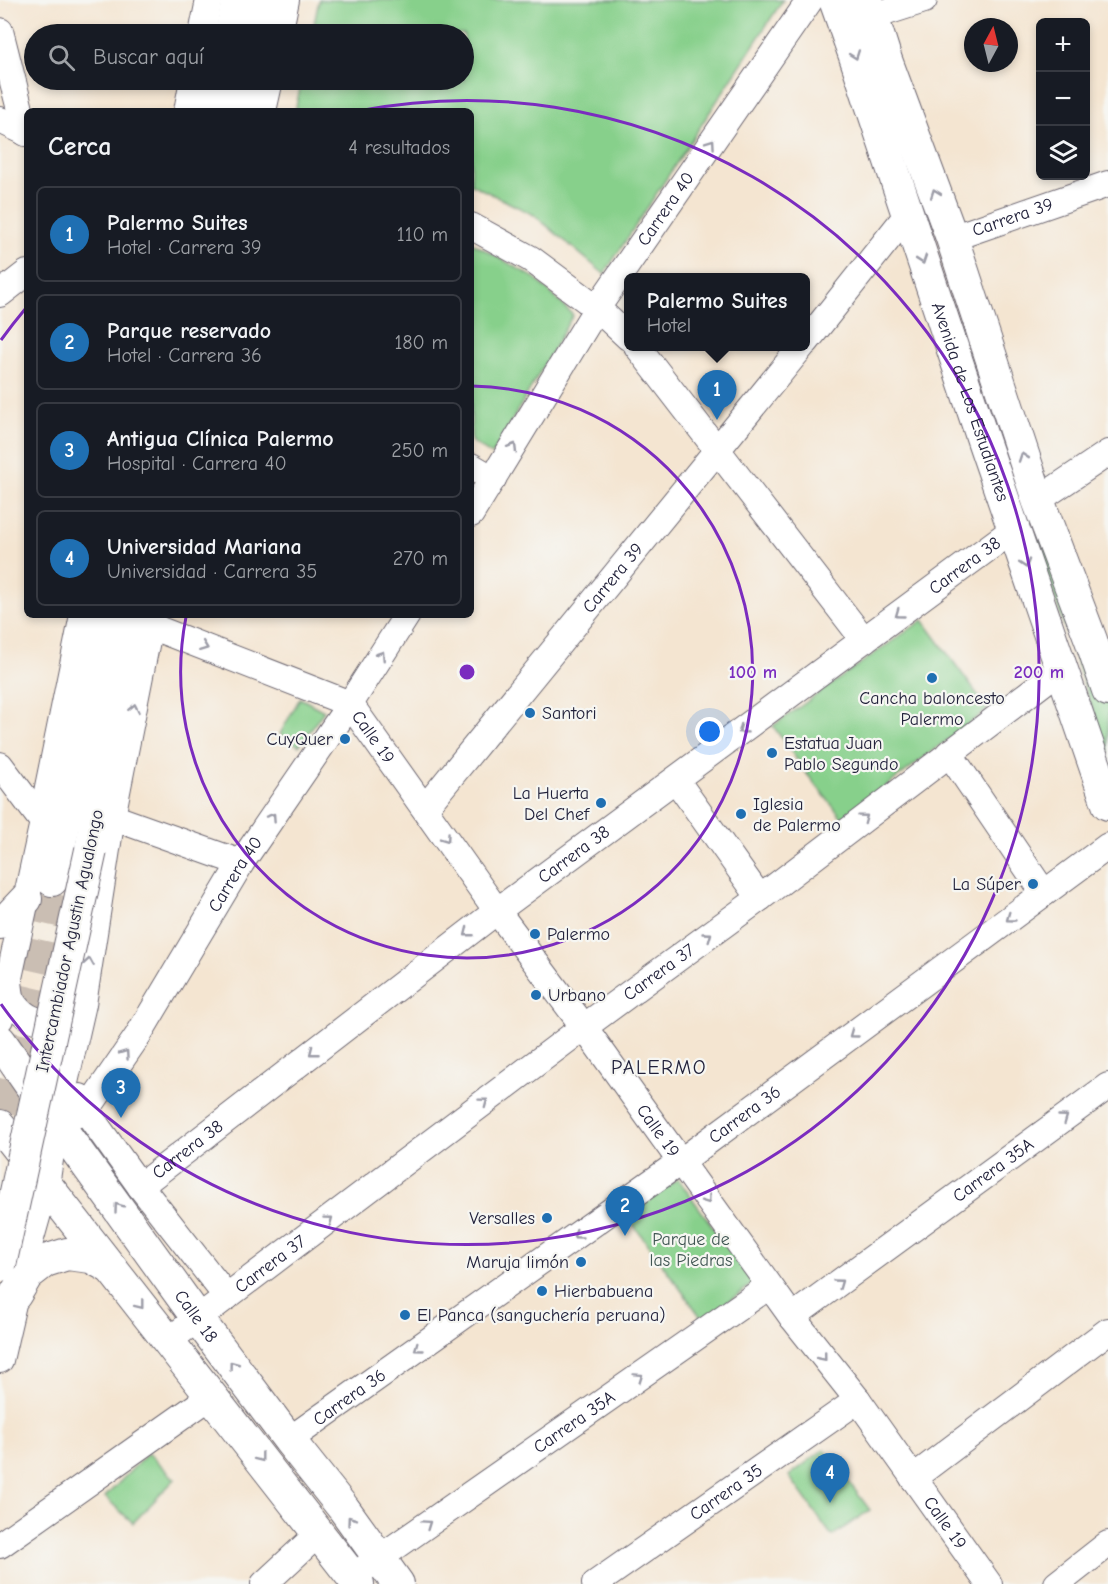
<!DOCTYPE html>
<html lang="es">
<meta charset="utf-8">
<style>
:root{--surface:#171b24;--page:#20242c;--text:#f1f3f6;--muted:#9ea1a6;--line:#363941;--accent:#1f6fb2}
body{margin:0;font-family:"Comic Neue",sans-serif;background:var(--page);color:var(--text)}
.controls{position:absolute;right:18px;top:18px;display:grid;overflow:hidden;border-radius:9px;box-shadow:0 3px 9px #0003}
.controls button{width:54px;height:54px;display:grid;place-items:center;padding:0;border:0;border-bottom:2px solid var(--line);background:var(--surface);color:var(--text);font:30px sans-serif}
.compass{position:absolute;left:964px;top:18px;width:54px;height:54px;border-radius:50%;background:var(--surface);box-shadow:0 3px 9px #0003;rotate:7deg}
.you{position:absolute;left:710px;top:732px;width:21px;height:21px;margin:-15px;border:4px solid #fff;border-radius:50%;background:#1a73e8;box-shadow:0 0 0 9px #1a73e833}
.badge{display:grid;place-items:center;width:39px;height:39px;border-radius:50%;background:var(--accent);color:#fff;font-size:20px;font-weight:700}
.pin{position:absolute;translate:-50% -50px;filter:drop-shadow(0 2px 3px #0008)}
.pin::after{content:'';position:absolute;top:32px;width:21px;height:18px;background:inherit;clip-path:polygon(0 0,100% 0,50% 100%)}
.popup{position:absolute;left:624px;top:273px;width:186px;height:78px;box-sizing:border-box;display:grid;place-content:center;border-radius:9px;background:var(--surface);filter:drop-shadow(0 2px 4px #0005);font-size:20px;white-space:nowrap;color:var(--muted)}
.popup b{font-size:22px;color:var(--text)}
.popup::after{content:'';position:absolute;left:50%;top:100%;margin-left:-12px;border:12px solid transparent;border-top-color:var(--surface)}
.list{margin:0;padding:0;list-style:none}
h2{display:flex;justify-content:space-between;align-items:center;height:78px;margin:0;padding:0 24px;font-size:26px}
h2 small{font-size:20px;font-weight:400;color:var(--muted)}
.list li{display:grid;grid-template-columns:39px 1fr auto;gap:18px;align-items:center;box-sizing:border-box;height:96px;margin:0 12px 12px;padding:0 12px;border:2px solid var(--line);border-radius:9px}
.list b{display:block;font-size:22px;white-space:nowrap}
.list p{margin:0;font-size:20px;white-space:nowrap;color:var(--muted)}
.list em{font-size:20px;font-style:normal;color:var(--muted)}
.icon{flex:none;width:33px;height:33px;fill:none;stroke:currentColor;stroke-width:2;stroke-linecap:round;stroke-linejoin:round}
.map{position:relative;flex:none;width:1108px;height:1584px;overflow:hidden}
.search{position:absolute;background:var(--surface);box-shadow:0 3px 9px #0003;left:24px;top:24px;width:450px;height:66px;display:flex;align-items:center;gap:15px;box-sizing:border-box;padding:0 21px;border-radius:33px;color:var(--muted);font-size:22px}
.panel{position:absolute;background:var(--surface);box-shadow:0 3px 9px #0003;left:24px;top:108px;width:450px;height:510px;border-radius:9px}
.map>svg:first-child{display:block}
.green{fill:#87d08b;stroke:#547963;stroke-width:1.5}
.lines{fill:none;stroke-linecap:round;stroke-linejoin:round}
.major-tunnel{stroke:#cabeb3;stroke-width:32;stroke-dasharray:32 16;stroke-linecap:butt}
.minor-casing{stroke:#6c6670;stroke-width:28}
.major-casing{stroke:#6c6670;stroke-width:34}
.minor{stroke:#fff;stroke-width:26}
.major{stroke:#fff;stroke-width:32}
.major-bridge-casing{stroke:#6c6670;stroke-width:34;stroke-linecap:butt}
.major-bridge{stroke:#fff;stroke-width:32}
.oneway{stroke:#9c9ca7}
.ring{fill:none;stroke:#7b2cbf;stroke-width:3}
.poi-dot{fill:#1f6fb2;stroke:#f6f6f2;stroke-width:2}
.labels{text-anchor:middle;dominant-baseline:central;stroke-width:4.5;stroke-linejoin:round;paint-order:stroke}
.street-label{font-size:18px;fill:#22223b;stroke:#f6f6f2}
.poi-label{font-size:18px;fill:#22223b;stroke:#f6f6f2;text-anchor:start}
.park-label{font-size:18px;fill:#405653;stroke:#f6f6f2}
.neighbourhood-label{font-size:20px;letter-spacing:1.5px;fill:#22223b;stroke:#f6f6f2}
.centre{fill:#7b2cbf;stroke:#f6f6f2;stroke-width:3}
.ring-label{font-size:18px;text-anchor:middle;font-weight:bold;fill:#7b2cbf;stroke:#f6f6f2;stroke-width:4.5;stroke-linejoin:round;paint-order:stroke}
</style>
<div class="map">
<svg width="1108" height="1584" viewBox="0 0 1108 1584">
<rect width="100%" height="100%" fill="#f6f6f2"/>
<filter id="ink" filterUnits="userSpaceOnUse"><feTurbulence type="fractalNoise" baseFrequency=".0167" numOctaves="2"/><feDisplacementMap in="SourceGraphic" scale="12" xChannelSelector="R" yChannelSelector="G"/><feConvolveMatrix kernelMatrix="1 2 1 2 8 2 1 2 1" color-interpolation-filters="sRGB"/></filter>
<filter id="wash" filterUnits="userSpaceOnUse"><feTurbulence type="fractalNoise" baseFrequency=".008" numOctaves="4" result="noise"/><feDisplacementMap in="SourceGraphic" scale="24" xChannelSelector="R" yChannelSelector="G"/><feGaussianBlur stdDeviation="1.35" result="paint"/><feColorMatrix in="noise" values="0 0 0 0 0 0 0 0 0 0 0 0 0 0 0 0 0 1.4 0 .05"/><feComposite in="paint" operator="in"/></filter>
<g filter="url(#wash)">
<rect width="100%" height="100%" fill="#f4e5d1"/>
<!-- green -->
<path class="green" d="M319,0H783L604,274L534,215L471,184V111H295L302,80H464V34H312Z
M471,242L535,278L573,315L492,455L471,441Z
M1033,466L1108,692V755L1013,475Z
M923,620L988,709L843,819L807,774L773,726L881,649Z
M300,698L324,711L299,746L280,734Z
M678,1179L754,1283L703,1320L627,1216Z
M824,1449L870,1510L832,1536L789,1476Z
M148,1453L175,1479L133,1523L105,1497Z"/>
</g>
<g filter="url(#ink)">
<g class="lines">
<!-- major-tunnel -->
<path class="major-tunnel" d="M0,1111L52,880"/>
<!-- minor casing -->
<g class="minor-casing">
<g id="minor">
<path d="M871,17L924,0"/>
<path d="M0,31L26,133"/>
<path d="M202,34L209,0"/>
<path d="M279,34L286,0"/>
<path d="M187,111L193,80"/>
<path d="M263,111L270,80"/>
<path d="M0,120L27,133"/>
<path d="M471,226L531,259L597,308L628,337"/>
<path id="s1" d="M952,238L1108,184"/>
<path d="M0,294L27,273"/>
<path d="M806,342L907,215"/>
<path d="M637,346L864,640"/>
<path d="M471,466L493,479"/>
<path d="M1038,500L1108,453"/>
<path id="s2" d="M471,514L597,308L810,0"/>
<path id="s3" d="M150,626L350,704L497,911L584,1027L792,1317L858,1400L989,1584"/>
<path d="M949,753L1044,893"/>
<path d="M0,765L43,822"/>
<path d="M676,780L760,898"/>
<path id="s4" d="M425,808L802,346"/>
<path d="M112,817L241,863"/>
<path d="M9,982C10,988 10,996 13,1001C27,1024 49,1026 71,1016"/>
<path d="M0,1019L43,822L47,792L83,615"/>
<path d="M80,1097L86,1111L140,1186L227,1297"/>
<path id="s5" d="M56,1122L86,1111L137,1037L241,863L350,704L407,615"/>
<path id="s6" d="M140,1186L497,911L1014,529"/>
<path id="s7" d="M792,1317L1108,1086"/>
<path id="s8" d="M168,1341L584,1027L760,898L1061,669"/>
<path d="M0,1360L15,1295L46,1185L56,1122L83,1004L112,817L152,615"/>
<path id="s9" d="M289,1440L680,1162L1108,846"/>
<path d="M913,1478L1108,1331"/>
<path d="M0,1545L211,1396"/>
<path id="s10" d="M365,1568L769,1286"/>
<path d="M264,1584L319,1533"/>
<path id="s11" d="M595,1584L858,1400"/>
<path d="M1057,1584L1108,1544"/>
</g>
</g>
<!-- major casing -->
<g class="major-casing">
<g id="major">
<path id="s12" d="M835,0L857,62L983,440L1108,804"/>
<path d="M867,0L886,60L952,238L1038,500L1091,640L1108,690"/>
<path d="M231,34L238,0"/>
<path d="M258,34L266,0"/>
<path d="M215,111L222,80"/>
<path d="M241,111L248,80"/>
<path d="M91,850L132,615"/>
<path d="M52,880L108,615"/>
<path d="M0,923L5,921L26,899"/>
<path id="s13" d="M0,1041L56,1122L198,1319L289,1440L344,1509L398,1584"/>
<path d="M0,1126L358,1584"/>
<path d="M15,1295L27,1275L45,1261L67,1254L91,1257L111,1268"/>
</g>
</g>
<!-- minor -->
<use href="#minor" class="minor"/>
<!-- major -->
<use href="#major" class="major"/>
<!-- major-bridge casing -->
<g class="major-bridge-casing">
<path id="major-bridge" d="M0,1265L91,850"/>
</g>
<!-- major-bridge -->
<use href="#major-bridge" class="major-bridge"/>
</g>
<!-- one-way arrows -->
<defs><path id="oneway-chevron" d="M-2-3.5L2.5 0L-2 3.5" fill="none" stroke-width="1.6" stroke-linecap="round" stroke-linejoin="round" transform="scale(1.5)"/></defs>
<g class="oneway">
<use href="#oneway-chevron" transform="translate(855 55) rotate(70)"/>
<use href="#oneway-chevron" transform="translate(711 143) rotate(-55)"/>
<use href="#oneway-chevron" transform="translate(935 193) rotate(-110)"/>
<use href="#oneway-chevron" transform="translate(922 260) rotate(71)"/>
<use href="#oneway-chevron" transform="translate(513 447) rotate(-59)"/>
<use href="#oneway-chevron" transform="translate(1023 457) rotate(-109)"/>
<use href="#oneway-chevron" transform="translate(1025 564) rotate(72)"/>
<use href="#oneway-chevron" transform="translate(899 614) rotate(144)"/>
<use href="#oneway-chevron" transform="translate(204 647) rotate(21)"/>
<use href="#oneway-chevron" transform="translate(381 655) rotate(-57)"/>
<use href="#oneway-chevron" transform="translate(134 708) rotate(-79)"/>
<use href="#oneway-chevron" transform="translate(742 730) rotate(143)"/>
<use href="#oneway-chevron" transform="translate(272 817) rotate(-56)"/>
<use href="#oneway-chevron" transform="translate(864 818) rotate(-37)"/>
<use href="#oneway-chevron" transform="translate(446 838) rotate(55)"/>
<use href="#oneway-chevron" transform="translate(1010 918) rotate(144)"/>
<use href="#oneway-chevron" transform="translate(468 933) rotate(142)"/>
<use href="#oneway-chevron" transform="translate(708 936) rotate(-36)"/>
<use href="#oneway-chevron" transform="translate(89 962) rotate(-81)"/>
<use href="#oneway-chevron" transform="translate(853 1034) rotate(144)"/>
<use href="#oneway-chevron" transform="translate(313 1052) rotate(142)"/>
<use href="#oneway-chevron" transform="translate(125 1054) rotate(-55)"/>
<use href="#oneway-chevron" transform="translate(484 1102) rotate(-37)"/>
<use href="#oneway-chevron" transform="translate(1064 1118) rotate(-36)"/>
<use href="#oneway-chevron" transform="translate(707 1200) rotate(54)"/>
<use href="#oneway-chevron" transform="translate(118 1207) rotate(-126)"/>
<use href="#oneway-chevron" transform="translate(329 1220) rotate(-37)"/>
<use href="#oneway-chevron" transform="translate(577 1235) rotate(144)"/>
<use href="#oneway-chevron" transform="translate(839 1283) rotate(-36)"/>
<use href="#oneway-chevron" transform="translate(140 1305) rotate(52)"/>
<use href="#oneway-chevron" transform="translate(418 1348) rotate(144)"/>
<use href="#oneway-chevron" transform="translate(823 1357) rotate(51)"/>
<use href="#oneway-chevron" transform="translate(233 1365) rotate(-127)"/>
<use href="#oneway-chevron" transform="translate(639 1377) rotate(-35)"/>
<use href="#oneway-chevron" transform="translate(260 1458) rotate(52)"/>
<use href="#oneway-chevron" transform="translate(351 1520) rotate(-126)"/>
<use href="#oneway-chevron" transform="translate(427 1524) rotate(-35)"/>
</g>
</g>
<!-- distance rings -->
<g class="ring">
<path d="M472 386A286 286 0 1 1 186 617"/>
<path d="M1 340A572 572 0 0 1 26 308M358 111A572 572 0 1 1 1 1004"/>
</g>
<!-- markers -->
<g class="poi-dot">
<circle cx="932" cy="678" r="6"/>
<circle cx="530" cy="713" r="6"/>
<circle cx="345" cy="739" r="6"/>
<circle cx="772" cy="753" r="6"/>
<circle cx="601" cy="803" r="6"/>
<circle cx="741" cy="814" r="6"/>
<circle cx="1033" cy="884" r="6"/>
<circle cx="535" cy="934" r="6"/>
<circle cx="536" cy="995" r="6"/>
<circle cx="547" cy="1218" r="6"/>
<circle cx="581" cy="1262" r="6"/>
<circle cx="542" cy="1291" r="6"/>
<circle cx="405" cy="1315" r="6"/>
</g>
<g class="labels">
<!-- street labels -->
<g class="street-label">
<text stroke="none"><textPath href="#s2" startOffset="362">Carrera 40</textPath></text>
<text stroke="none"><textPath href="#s1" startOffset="64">Carrera 39</textPath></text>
<text stroke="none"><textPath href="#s12" startOffset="424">Avenida de Los Estudiantes</textPath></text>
<text stroke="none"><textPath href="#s6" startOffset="1032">Carrera 38</textPath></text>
<text stroke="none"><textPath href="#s4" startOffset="297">Carrera 39</textPath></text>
<text stroke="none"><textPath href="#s3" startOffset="255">Calle 19</textPath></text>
<text stroke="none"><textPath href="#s6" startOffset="546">Carrera 38</textPath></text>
<text stroke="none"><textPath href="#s5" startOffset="312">Carrera 40</textPath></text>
<text transform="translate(70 941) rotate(-78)">Intercambiador Agustin Agualongo</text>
<text stroke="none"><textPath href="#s8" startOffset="614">Carrera 37</textPath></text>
<text stroke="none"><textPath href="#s9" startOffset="560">Carrera 36</textPath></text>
<text stroke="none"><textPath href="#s3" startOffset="741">Calle 19</textPath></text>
<text stroke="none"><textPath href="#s6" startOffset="60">Carrera 38</textPath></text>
<text stroke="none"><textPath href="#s7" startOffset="249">Carrera 35A</textPath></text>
<text stroke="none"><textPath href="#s8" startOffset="128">Carrera 37</textPath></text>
<text stroke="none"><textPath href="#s13" startOffset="338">Calle 18</textPath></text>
<text stroke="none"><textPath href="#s9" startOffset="74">Carrera 36</textPath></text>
<text stroke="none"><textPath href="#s10" startOffset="255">Carrera 35A</textPath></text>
<text stroke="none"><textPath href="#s11" startOffset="160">Carrera 35</textPath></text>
<text stroke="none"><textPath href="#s3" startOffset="1227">Calle 19</textPath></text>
</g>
<!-- poi labels -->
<g class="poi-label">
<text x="932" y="698" text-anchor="middle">Cancha baloncesto<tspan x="932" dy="21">Palermo</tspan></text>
<text x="542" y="713">Santori</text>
<text x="333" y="739" text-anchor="end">CuyQuer</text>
<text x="784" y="743">Estatua Juan<tspan x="784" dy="21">Pablo Segundo</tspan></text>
<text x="589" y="793" text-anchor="end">La Huerta<tspan x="589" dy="21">Del Chef</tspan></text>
<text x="753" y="804">Iglesia<tspan x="753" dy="21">de Palermo</tspan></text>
<text x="1021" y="884" text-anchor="end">La Súper</text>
<text x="547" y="934">Palermo</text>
<text x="548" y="995">Urbano</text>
<text x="535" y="1218" text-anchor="end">Versalles</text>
<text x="569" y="1262" text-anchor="end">Maruja limón</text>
<text x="554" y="1291">Hierbabuena</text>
<text x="417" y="1315">El Panca (sanguchería peruana)</text>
</g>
<!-- park labels -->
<g class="park-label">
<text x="691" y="1239">Parque de<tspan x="691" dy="21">las Piedras</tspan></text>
</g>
<!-- neighbourhood labels -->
<g class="neighbourhood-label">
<text x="659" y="1067">PALERMO</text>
</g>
</g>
<circle cx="467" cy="672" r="9" class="centre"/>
<g class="ring-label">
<text x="753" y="678">100 m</text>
<text x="1039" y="678">200 m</text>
</g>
</svg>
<div class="controls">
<button>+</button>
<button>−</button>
<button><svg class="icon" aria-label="layers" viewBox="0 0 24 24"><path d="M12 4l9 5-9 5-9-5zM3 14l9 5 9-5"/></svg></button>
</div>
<svg class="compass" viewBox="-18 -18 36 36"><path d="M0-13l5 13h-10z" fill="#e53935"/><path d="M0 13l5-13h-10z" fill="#9ea1a6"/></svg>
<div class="you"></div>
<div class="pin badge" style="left:717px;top:420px">1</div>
<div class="popup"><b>Palermo Suites</b>Hotel</div>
<div class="pin badge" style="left:625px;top:1236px">2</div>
<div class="pin badge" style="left:121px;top:1118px">3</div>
<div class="pin badge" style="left:830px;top:1503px">4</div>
<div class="search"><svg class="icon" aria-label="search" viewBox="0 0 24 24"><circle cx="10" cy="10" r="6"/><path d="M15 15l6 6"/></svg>Buscar aquí</div>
<section class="panel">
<h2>Cerca<small>4 resultados</small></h2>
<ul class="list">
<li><span class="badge">1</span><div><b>Palermo Suites</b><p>Hotel · Carrera 39</p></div><em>110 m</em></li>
<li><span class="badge">2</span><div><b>Parque reservado</b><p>Hotel · Carrera 36</p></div><em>180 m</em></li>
<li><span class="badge">3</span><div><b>Antigua Clínica Palermo</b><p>Hospital · Carrera 40</p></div><em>250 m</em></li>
<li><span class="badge">4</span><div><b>Universidad Mariana</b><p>Universidad · Carrera 35</p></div><em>270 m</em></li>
</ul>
</section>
</div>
